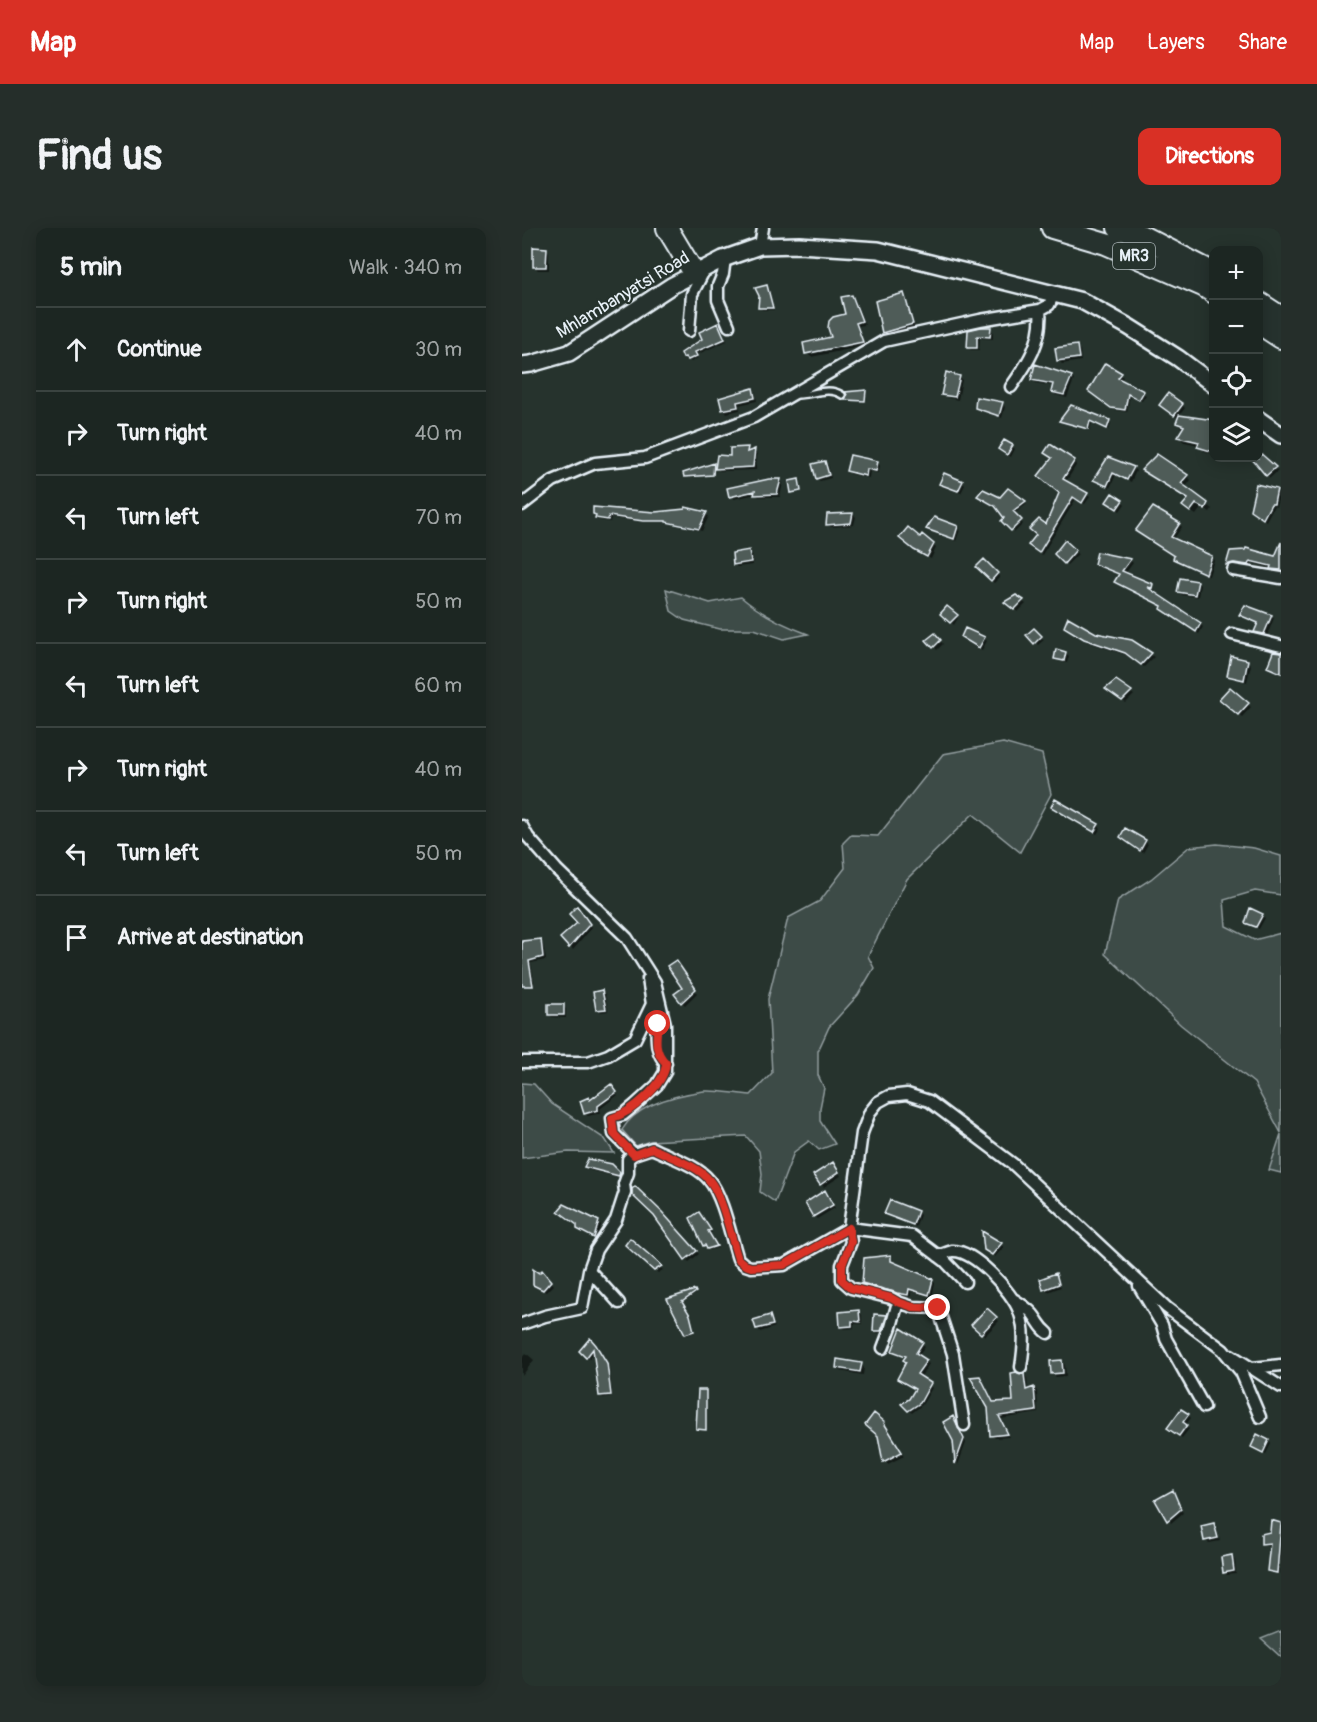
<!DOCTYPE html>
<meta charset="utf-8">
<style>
:root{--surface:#1c2622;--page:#252e2a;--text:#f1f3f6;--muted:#a0a5a5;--line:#3a4340;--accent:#d93025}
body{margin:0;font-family:Pangolin,sans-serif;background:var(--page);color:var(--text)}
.controls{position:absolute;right:18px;top:18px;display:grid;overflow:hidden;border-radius:12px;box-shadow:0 3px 15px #0003}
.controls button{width:54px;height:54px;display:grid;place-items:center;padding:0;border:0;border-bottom:2px solid var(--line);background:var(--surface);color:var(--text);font:30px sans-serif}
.stop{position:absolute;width:18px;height:18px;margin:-14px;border:4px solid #d93025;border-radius:50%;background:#fff}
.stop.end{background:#d93025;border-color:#fff;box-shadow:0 2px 6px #0008}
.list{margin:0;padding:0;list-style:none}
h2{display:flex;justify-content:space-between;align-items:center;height:78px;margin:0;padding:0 24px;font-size:26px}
h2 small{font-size:20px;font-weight:400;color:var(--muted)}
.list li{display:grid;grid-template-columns:39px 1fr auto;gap:18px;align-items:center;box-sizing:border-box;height:84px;padding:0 24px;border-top:2px solid var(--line)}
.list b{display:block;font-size:22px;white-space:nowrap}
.list em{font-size:20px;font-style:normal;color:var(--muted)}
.icon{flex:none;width:33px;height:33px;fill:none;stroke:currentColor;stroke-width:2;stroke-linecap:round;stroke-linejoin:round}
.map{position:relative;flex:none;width:759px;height:1458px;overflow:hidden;border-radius:12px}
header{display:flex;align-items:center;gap:36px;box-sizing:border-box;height:84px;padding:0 30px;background:var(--accent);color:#fff}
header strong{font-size:28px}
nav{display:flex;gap:33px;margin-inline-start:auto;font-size:21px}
.intro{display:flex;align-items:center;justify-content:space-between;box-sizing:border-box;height:144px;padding:0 36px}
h1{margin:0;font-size:42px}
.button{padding:15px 27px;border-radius:12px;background:var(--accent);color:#fff;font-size:21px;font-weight:700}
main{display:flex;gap:36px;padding:0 36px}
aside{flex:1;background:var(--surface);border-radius:12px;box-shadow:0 3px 15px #0003}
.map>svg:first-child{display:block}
.green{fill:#3e4b47;stroke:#939ea0;stroke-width:1.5}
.shadow{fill:#0007}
.building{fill:#505c59;stroke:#e8f1f8;stroke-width:1.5}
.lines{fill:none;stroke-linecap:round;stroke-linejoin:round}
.lane-casing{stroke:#e8f1f8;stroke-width:10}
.street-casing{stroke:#e8f1f8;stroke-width:15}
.secondary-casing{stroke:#e8f1f8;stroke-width:20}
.highway-casing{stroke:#e8f1f8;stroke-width:24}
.lane{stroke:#26332d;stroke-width:5}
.street{stroke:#26332d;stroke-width:10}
.secondary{stroke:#26332d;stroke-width:15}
.highway{stroke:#26332d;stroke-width:20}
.route{stroke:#d93025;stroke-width:8}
.labels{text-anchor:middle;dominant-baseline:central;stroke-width:4.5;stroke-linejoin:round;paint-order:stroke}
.shield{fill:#26332d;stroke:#aeb8bb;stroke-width:1.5}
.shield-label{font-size:16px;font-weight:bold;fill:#e8f1f8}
.street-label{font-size:18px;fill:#e8f1f8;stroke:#26332d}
</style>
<header>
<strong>Map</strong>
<nav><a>Map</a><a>Layers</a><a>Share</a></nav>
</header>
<div class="intro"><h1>Find us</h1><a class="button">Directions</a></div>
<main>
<aside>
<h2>5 min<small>Walk · 340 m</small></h2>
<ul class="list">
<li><svg class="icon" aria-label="ahead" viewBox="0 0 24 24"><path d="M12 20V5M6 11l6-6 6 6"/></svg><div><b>Continue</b></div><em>30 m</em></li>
<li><svg class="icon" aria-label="right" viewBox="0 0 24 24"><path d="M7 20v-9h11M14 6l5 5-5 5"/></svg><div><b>Turn right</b></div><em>40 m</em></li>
<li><svg class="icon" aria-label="left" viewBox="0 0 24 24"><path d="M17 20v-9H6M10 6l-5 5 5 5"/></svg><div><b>Turn left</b></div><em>70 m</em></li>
<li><svg class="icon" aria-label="right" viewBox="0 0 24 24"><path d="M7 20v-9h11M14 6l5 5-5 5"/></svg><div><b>Turn right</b></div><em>50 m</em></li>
<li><svg class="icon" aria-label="left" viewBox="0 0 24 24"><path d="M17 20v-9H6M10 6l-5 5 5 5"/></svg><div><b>Turn left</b></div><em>60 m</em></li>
<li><svg class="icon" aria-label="right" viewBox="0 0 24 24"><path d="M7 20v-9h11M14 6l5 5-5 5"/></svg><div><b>Turn right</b></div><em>40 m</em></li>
<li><svg class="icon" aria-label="left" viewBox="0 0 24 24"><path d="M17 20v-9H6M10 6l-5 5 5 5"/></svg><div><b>Turn left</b></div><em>50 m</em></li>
<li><svg class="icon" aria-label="arrive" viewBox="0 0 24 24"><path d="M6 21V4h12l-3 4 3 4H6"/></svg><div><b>Arrive at destination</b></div></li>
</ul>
</aside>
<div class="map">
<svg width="759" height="1458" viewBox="0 0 759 1458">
<rect width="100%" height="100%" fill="#26332d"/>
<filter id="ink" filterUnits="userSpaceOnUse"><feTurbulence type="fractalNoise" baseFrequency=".0167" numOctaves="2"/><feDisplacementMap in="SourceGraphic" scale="12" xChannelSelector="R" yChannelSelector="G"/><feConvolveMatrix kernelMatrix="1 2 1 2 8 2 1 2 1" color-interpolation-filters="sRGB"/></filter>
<g filter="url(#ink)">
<!-- green -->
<path class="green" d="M144,361L188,375L219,369C239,386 261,397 286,406L262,411L232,401H198L162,392L149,383Z
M481,515L520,526L529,566L498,624L451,586L385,651L346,728L352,740L336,767L307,799L296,823V847L302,860L298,880V893L313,916L297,922L287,913L272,924L253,974L238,964L240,946L237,923L224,908L128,913L114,918L100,902C115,876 153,867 182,863C196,862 214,866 229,867L250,845L246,771L266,690L298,673L323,640L321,615L329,607L356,608L421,526Z
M695,616L732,620L759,628V667L733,663L702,672L704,698L732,712L759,705V905L732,855L659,797L583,726L596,672L629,651L667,619Z
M0,855L12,856L30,876L83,911L92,925L46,924L0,930Z
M759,906V945L747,942Z
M759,1403V1429L739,1411Z"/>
<!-- shadow -->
<path class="shadow" d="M24,21L27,24V42H16L13,39Z
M245,58L247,61L252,82H240L238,79V68Z
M381,67L384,70L393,99L365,108L362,105L355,74Z
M329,69L333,72L343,97L336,98L343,118L289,129L285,125L311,110L324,87Z
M196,97L205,113L174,127L176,130L169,134L161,125L182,111Z
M469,101L471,104V111L458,110L457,122H449L446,119L448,104Z
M555,119L558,122L559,133L540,136L537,133Z
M599,147L601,149L599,153L624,167L620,173L608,167L605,184L593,182L571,165Z
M437,149L440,152L436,172L423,169L420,166Z
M549,149L552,152L545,170L534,167L531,164L532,158L514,155L511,152Z
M230,161L233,164L235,173L217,177L218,182L205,185L202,182Z
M344,163V174L325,172Z
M480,176L483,179L480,190L457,182L454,179Z
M660,177L663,180L657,188L692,193V226L682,223L677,217L662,214L657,209L661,201L655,195L657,191L642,180Z
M550,179L587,193L589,195L587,202L570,194L568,202L541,195L539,193Z
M490,218L493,221L489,229L481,224Z
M529,218L555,236L544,254L568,269L563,276L554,271L520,327L511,319L525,299L539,265Z
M225,221L228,224L232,223L235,226L234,242L198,243L195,240L209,229Z
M737,226L756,243L748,250L731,230H736Z
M586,231L611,240L614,243L609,254L594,247L588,260L573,251Z
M303,234L306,237L309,250L298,253L295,250Z
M355,234L358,238L356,245L348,243L347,250L329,246L326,243Z
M621,242L665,248L669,252L663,260L690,281L688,284L680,279L674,287L667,282V272Z
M258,253L261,255L258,269H237L234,266L212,271L209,268Z
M440,254L443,257L439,265L421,259L418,256Z
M755,263L758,266L754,279L752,278L744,293L729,282Z
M460,271L503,274L505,276L492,286L501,296L493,304L481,293L484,290L476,280Z
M600,273L603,276L598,283L585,274Z
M165,281L187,288L180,303L146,294H125L89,290L88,294L77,292L72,286H133Z
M331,286L334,289L332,297L309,299L306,296V287Z
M657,296L660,299L651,312L692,332L687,348L656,334L654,329L615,303Z
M435,299L438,302L434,313L406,300Z
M379,309L398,312L411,317L414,320L409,331L397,325Z
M544,315L556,326L545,337L534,326Z
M725,322L759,331V344L731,335L729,339L715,337L708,339L705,336Z
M227,324L230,327L231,337L215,339L212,336Z
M576,326L608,332L611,335L603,346L630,358L632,362L625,361L678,396L681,399L677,406L643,383L641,379L597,357L594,354L598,347L576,339L573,336Z
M462,333L478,349L472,355L456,339Z
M675,354L678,357L676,369L660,367L657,364Z
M494,369L504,376L496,384L485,374Z
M425,380L436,390L432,397L420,386Z
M719,387L749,388L752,390L745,408L734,403L737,396Z
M544,399L609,413L632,429L622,439L607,428L566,414Z
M512,402L522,412L516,417L507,407Z
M413,407L421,416L415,422L406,412Z
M462,410L465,413L460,422L444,412Z
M544,425L547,428L545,435L537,433L534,430Z
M711,430L726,434L729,437L725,454L710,450L707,447Z
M594,454L612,467L604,475L588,464Z
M708,461L729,479L720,489L699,471Z
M531,579L576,597L579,600L575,606Z
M603,612L623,613L626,616L621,625Z
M729,682L743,690L737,701L725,694Z
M58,683L70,700L51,722L41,710L57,695Z
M18,713L21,716L24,732L9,735L12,755L0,757V720Z
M157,737L175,765L163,777L160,774L162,760Z
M80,763L83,766L86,783L79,784L76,781Z
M41,778L44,781V790L30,789L27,786Z
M91,861L96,867L78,881L79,885L66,888L63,885L69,873Z
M89,938L100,950L67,942L64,939Z
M314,939L319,948L302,959L299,956Z
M303,964L313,980L295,991L292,988Z
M395,984L398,987L394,999L367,988L364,985Z
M143,988L177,1026L167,1034L164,1031Z
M179,988L190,1005H187L196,1020L188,1022L183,1018L170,991Z
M76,994L79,997L75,1012L60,1004L57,997Z
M462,1006L482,1019L473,1029L467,1025Z
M109,1013L141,1042L136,1045L105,1017Z
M368,1029L371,1035L410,1053L413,1055L410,1069L389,1063V1069L379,1067L345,1057L342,1055Z
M20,1045L31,1057L24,1064L12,1057Z
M533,1047L539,1059L526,1064L523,1061Z
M172,1064L174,1066L160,1075L168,1089L172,1104L165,1107L147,1072Z
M465,1082L477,1093L463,1108L451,1097Z
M337,1084L340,1087V1096H332V1100L323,1101L320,1098Z
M364,1088L367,1091L362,1105H356L352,1102Z
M248,1089L253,1099L238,1104L233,1093Z
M380,1102L403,1118L396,1128L407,1136L398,1150L410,1160L400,1177L390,1185L381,1176L388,1172L394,1161L385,1129L372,1122Z
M68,1113L76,1121L87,1139L90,1168L81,1170L79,1167L73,1123L67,1131L59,1123Z
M4,1125L12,1132L0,1148V1130Z
M540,1134L543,1137L544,1148L534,1149L531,1146Z
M339,1137L342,1140L341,1147L318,1143L315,1140Z
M502,1147L505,1150L506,1163L512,1161L515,1163L516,1185L479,1191L487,1209L473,1210L470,1207L468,1179L458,1149L472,1175L493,1174Z
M352,1187L365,1198L382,1228L366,1236L363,1234Z
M666,1187L669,1190L663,1198L667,1201L660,1210L650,1203Z
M433,1193L444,1215L436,1237L432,1214Z
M747,1213L749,1216L744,1226L734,1221Z
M651,1264L661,1285L649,1295L635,1273Z
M750,1294L759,1297L757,1346L747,1343L750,1317H743L741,1315L749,1306Z
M691,1296L694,1299L698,1313L687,1315L684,1312Z
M710,1329L713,1332L714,1346L705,1347L702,1344Z"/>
<!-- building -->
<path class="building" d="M11,19L25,20L24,39H11Z
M245,57L251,80H236L237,68L233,60Z
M382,65L391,96L360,105L353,73Z
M330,67L340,93L334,95L341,114L283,126L281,115L309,109L306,100L307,93L311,89L323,86L319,69Z
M196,95L203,111L173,124L175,128L166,132L163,129L161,130L159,125L180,111L177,104Z
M459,99H469L468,109L455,108V120H445L446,102Z
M555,117L557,130L535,133L533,120Z
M583,135L600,145L596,150L622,163L617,172L606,166L603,182L589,180L566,163Z
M513,136L550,148L542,167L529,164L531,156L509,152Z
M424,144L438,148L433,169L419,167Z
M231,160L233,170L215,174L216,179L200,182L197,170Z
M344,162L343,173L323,172L325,167L323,164Z
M646,165L661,176L652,188L637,177Z
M454,169L481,174L477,188L453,180Z
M549,177L588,192L585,201L568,193L566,201L537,193Z
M657,187L692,192V224L675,219L677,214L655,209L662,198L654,195Z
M482,212L491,217L485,227L476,221Z
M528,216L553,232L541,251L566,265L560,275L551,269L517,325L506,317L514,307L507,301L517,291L524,296L537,265L516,248L530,230L522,225Z
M226,219L225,224L233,221L231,239L193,241L195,227L208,228V220Z
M736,223L754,239L744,248L729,230H736Z
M635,226L666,247L659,255L686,275L683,281L674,276L668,284L660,278L666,271L619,242Z
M328,227L356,233L354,243L345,241L344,248L324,243Z
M586,229L612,239L605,252L591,245L585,258L571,252Z
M303,233L307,247L294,251L290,236Z
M192,235L191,247L162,249L161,245Z
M422,245L441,253L436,263L417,256Z
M247,251H259L255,266L232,267L233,263L207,269L205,260Z
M277,251L279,263L269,265L267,253Z
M734,256L755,261L752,276H749L741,291L728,282Z
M486,260L504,273L491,283L500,292L489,303L479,293L482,290L473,278L455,268L461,261L478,269Z
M590,265L601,272L595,281L584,274Z
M71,279L133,284L163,281V279L185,284L177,301L144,294V293H121L87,288L86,292L73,290L74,287L71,286Z
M631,279L658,295L649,309L690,328L684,346L651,331L652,328L613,303Z
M331,285L329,295L304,297L305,286Z
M412,289L436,298L432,311L404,301Z
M386,299L398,309L400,306L412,316L405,329L392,322L377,310Z
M543,312L554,322L542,336L532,326Z
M759,314V342L748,341L749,338L728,333L726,337L712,335L704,337L708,323L723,322L724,320L753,328Z
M227,322L229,334L211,337L210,325Z
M575,324L609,331L600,343L631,356L630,360L625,359L679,395L674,404L639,381L640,378L592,354L597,346L572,336Z
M462,331L476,345L469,353L454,339Z
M658,350L676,353L673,367L655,364Z
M494,367L502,372L492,382L482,374Z
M723,377L750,387L742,406L732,404L736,395L717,387Z
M425,378L436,387L428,395L418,386Z
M546,389L574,405L610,412L630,425L619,437L603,425L562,411L542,399Z
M443,400L463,409L457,420L439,409Z
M512,400L520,408L512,416L504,407Z
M413,405L419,412L411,420L404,412Z
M534,421L544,424L542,433L532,431Z
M751,424L759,425V445L745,439Z
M709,428L726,432L722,452L705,448Z
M594,452L610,463L600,473L583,461Z
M708,459L727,475L716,487L697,471Z
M533,571L577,596L572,604L529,579Z
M603,600L624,612L618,623L598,609Z
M55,678L68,696L47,720L38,710L55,695L47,686Z
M728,680L741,686L734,699L723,695Z
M19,711L21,729L7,733L11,758H0V713Z
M154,732L174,761L159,775L152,766L160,760L145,738Z
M80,762L84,781L74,782L71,764Z
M26,776H42V787H26Z
M89,856L95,864L76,878V882L62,886L58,873L67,869L68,872Z
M66,931L90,936L98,944L97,948L62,939Z
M311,934L317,944L298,957L291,947Z
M113,958L140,984L175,1023L163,1032L132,988L110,967V961Z
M303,962L311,977L291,989L283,975Z
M368,972L396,983L391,997L362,986Z
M42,976L77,993L72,1010L55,1001V997L36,983Z
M177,984L189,1002L186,1003L195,1018L185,1021L183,1017L181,1018L168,990Z
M460,1003L480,1015L470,1027L462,1022Z
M108,1010L140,1038L132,1043L103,1017Z
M369,1027V1033L411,1051L407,1067L387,1061L386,1067L375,1065L340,1055L342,1030Z
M11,1041L17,1045L20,1042L29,1053L21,1062L11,1057Z
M534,1045L537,1056L521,1062L518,1051Z
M173,1062L174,1064L160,1074L168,1087L172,1103L163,1106L145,1071Z
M465,1080L475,1089L459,1106L449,1097Z
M337,1082L338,1094L330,1093V1098L318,1099L317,1084Z
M352,1086L365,1087L359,1103H351Z
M248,1087L251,1097L234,1101L231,1092Z
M379,1100L401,1114L394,1125L405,1132L395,1146L409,1155L398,1175L386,1183L379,1176L387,1171L393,1161L375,1151L384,1134L381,1132L384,1128L370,1123Z
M68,1110L74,1117L85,1135L89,1167L77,1168L71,1121L64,1130L57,1123Z
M315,1131L340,1135L338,1144L314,1140Z
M540,1132L541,1145L529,1146L528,1133Z
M494,1144L502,1146L504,1162L512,1159L514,1183L477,1188L486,1206L468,1208L466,1180L448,1149L458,1148L471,1174L491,1173L489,1145Z
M176,1162H184V1202L174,1201Z
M659,1181L667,1186L661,1194L665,1197L657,1208L645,1200Z
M352,1185L363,1194L362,1195L380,1224L361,1234L356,1208L343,1197Z
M431,1188L442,1211L433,1236L431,1213L421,1194Z
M735,1206L747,1212L741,1225L729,1219Z
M651,1262L659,1281L645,1293L633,1272Z
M749,1292L759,1295L755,1345L745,1343L748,1315L739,1316V1306L748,1304Z
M692,1295L696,1310L682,1313L679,1298Z
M710,1327L712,1343L701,1345L699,1329Z"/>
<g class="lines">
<!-- lane casing -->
<g class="lane-casing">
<path id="lane" d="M275,167C291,167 306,158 320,167"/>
</g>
<!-- street casing -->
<g class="street-casing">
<path id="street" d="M238,18L241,0
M203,30L201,46L196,58V72L207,98
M167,103L170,66L182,43
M489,159C506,135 521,113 518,82
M0,277L31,253L73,235L123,230L232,189L362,113L458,92L518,82L527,77L532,66
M711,342L759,350
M710,406L759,418
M0,598L6,609L35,642L105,710L133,754L143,796V844L135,857L113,877L101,887L90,890L92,906L112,926L130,920C148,929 175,937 187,952C201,968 209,1010 216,1031L223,1037L229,1039L262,1037L327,1000L329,1014L320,1037V1052L329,1060L369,1070L376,1074L391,1079L416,1080L431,1126L442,1197
M133,785C137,803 130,821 144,835
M0,834H66L86,827L113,811L130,776L126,751
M416,1028C420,1027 426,1024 430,1023C452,1021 490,1064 497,1083C504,1102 502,1119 499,1139
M67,1042L74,1022L94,992L103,964L102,956L106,945V931L112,926
M443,1054L423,1033L390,1008L327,1000L340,905L348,884L356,874L367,868L385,866L407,873L491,936L645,1080L701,1122L719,1144L738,1189
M617,1058L640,1097L644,1111L682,1179
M493,1072C500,1077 508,1081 513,1089C518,1096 519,1100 526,1105
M0,1096L23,1088L60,1080L67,1042L97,1075
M361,1120L369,1099L376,1074
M709,1127L759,1159
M730,1140L759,1137"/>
</g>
<!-- secondary casing -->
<g class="secondary-casing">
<path id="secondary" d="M0,137L9,136L47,125L149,58L201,31L238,18L277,17L356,22L560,73L607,99L656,130L692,157
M736,191L759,207"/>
</g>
<!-- highway casing -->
<g class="highway-casing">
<path id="highway" d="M145,0L172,45
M530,0L584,16L681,58L692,65
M596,0L618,7L692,45
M736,74L759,89
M736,95L759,110"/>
</g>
<!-- lane -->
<use href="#lane" class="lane"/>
<!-- street -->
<use href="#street" class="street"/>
<!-- secondary -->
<use href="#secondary" class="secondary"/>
<!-- highway -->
<use href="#highway" class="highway"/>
</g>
</g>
<g class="lines" filter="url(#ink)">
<!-- route -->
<path class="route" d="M136,796C134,811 132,824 144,835C143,857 109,885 90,890L92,906L112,927L130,920C147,929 175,937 187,952C201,968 209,1010 216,1031L223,1037L229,1039L262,1037L327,1000L329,1014L320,1037V1052L329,1060L369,1070L376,1074L391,1079L416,1080"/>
</g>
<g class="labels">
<!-- shield labels -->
<rect class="shield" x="591" y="15" width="42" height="26" rx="4.5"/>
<g class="shield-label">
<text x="612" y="28">MR3</text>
</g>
<!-- street labels -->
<g class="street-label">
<text transform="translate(101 67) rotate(-31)">Mhlambanyatsi Road</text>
</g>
</g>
</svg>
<div class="controls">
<button>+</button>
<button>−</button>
<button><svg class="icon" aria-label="locate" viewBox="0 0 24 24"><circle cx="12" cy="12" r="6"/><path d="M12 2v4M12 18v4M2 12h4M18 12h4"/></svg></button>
<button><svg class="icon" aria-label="layers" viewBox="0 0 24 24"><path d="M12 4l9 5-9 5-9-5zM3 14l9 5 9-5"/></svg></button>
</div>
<div class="stop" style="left:136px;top:796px"></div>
<div class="stop end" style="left:416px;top:1080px"></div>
</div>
</main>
